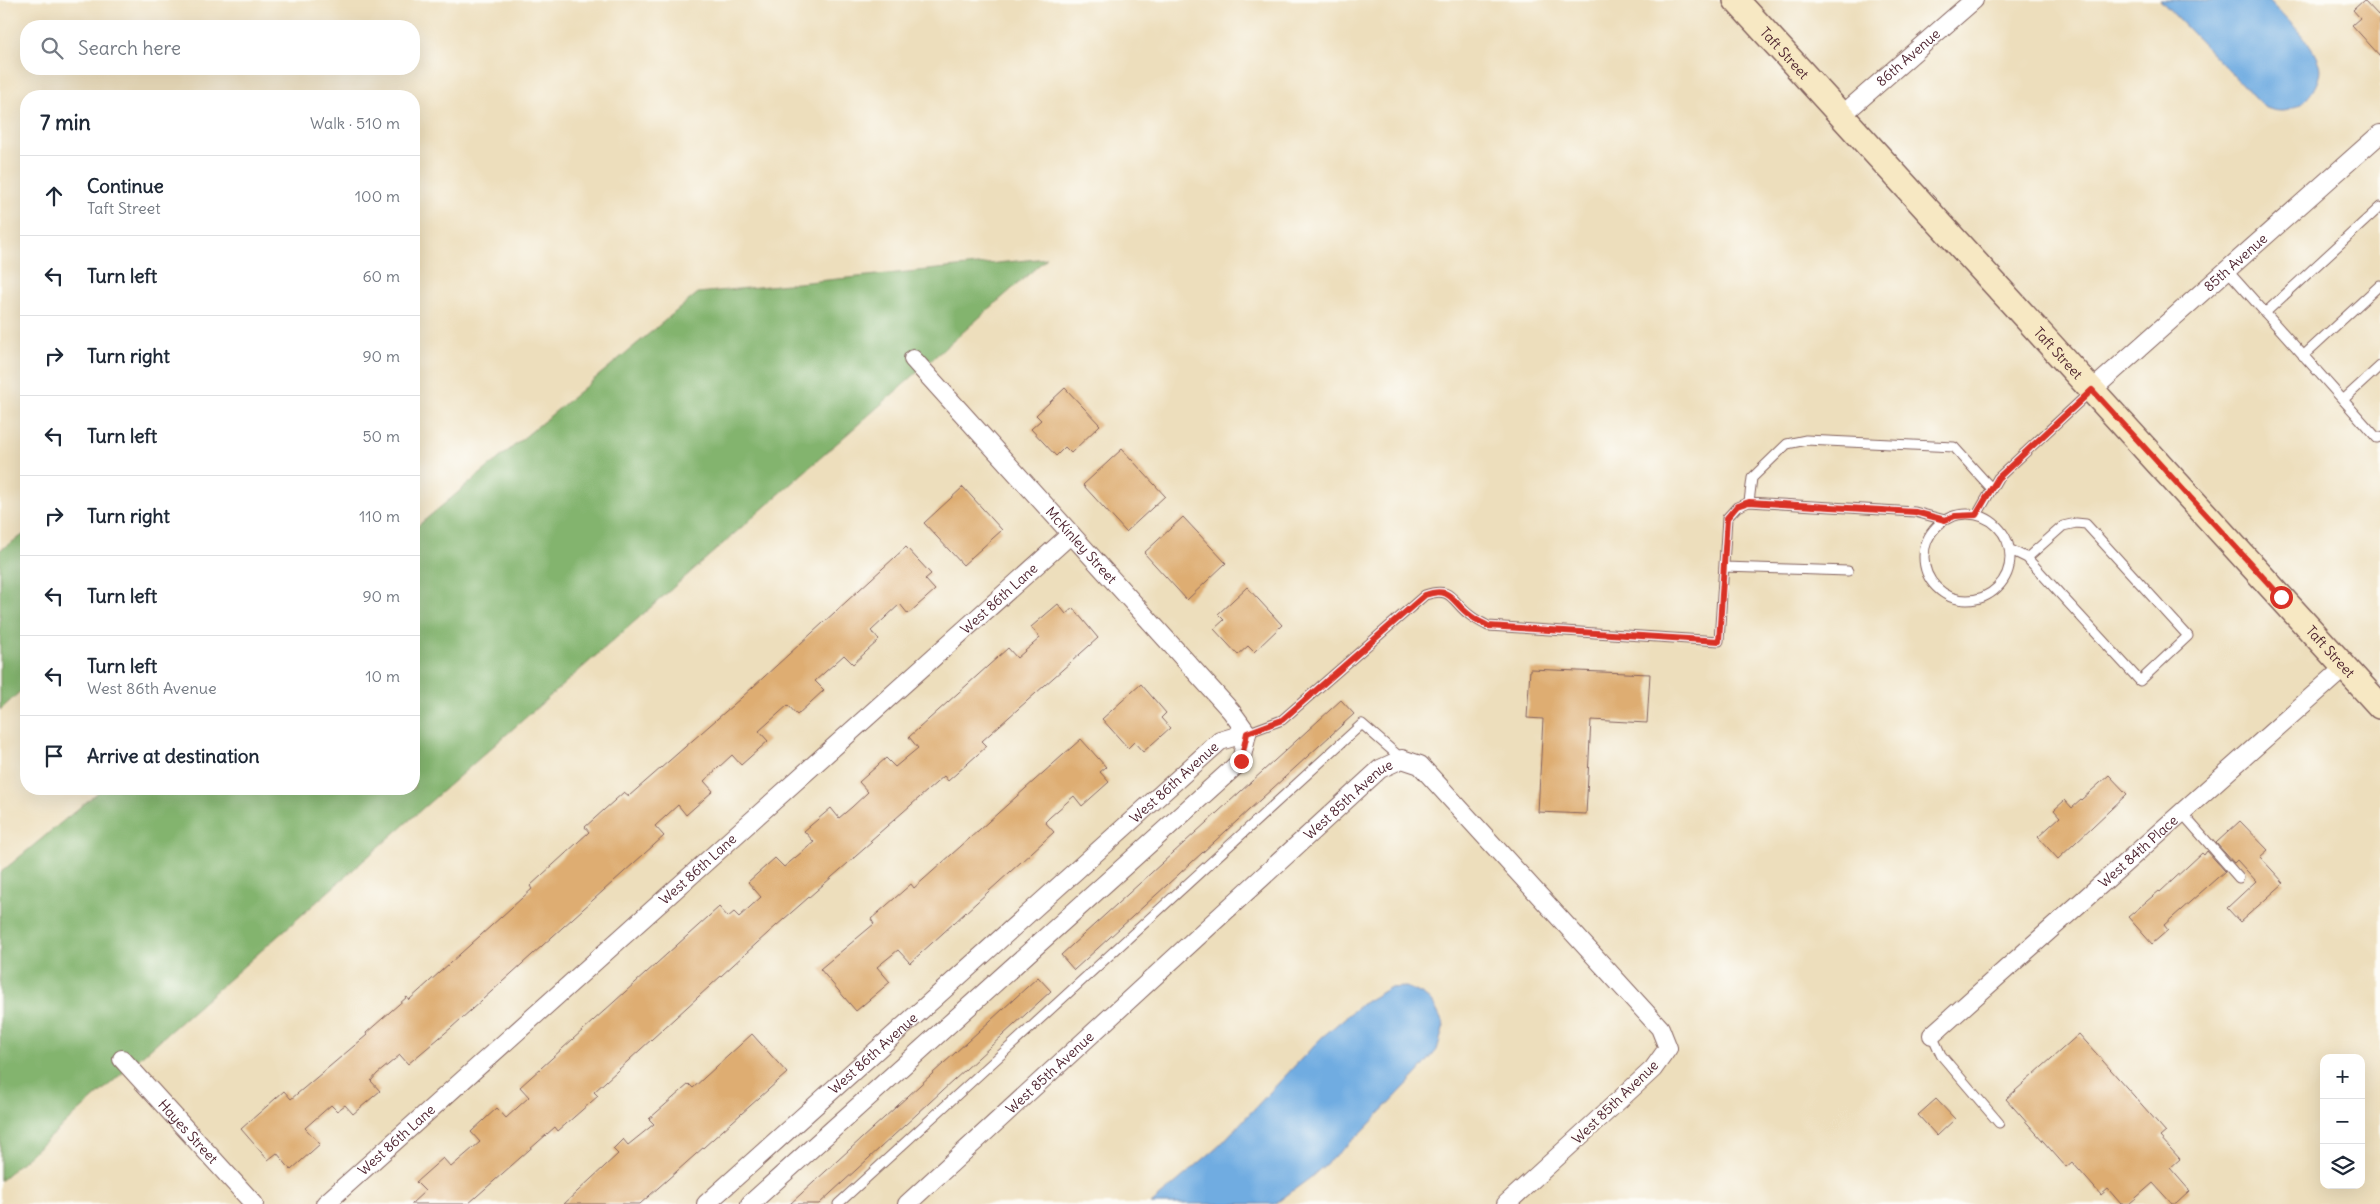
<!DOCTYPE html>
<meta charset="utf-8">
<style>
:root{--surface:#fff;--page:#f6f6f7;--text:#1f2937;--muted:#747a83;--line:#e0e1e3}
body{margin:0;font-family:Delius,sans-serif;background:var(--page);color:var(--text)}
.controls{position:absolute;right:15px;bottom:15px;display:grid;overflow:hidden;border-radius:10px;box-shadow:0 5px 20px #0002}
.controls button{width:45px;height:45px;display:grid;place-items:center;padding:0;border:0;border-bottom:1px solid var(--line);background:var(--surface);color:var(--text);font:25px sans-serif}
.stop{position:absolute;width:15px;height:15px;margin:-11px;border:4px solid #d93025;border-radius:50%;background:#fff}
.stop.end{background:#d93025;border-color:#fff;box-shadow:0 1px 5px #0008}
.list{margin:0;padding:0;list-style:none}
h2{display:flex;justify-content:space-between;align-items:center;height:65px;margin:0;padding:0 20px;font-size:21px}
h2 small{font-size:16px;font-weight:400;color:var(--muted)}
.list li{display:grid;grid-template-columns:32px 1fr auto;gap:15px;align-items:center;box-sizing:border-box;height:80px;padding:0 20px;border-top:1px solid var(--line)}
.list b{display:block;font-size:19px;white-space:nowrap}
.list p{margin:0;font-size:16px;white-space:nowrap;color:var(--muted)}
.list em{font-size:16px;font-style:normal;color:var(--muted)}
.icon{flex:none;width:28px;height:28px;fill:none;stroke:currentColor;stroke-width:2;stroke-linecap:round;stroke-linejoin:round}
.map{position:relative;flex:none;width:2380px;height:1204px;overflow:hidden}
.search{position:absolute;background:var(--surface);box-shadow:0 5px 20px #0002;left:20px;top:20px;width:400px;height:55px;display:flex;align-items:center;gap:12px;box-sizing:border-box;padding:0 18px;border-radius:20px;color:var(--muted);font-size:19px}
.panel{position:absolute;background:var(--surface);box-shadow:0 5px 20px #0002;left:20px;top:90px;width:400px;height:705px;border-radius:20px}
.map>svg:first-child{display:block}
.forest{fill:#83b46e;stroke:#666a4c}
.water{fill:#6face1;stroke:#5c6686}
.building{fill:#dead72}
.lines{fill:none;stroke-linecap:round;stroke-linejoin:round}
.service-casing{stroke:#83625e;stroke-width:11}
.minor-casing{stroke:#83625e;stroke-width:20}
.secondary-casing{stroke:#83625e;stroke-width:28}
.service{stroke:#fff;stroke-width:9}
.minor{stroke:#fff;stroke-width:18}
.secondary{stroke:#f7e8c3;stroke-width:25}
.route{stroke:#d93025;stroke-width:6}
.labels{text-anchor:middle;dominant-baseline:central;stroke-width:5;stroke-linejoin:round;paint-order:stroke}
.street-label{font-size:14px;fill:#4a1f2b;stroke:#fdfcf7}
</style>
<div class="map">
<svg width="2380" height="1204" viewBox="0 0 2380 1204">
<rect width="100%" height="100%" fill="#fdfcf7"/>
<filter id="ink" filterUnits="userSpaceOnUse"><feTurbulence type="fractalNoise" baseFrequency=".02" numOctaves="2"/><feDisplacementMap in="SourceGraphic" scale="10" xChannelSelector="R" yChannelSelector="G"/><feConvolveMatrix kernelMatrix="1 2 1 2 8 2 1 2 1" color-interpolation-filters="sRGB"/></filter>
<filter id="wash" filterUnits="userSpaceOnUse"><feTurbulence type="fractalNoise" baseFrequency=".0096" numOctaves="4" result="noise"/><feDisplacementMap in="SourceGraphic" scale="20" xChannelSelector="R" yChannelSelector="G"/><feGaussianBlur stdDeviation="1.12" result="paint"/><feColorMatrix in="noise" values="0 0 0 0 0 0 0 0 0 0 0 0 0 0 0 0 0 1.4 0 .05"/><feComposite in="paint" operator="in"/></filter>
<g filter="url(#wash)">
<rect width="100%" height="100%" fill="#eddebc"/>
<!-- forest -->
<path class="forest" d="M1047,258L0,1181V873L102,789H414V529L698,293Z
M26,533V686L0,710V550Z"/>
<!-- water -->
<path class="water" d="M2160,0H2269C2286,19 2311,40 2319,64C2323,76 2312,95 2303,102C2290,113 2279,113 2264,107Z
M1406,987C1431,997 1433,1001 1444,1026L1437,1050L1418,1073L1360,1134L1310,1178L1275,1204H1151L1220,1145L1321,1038L1360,1005L1389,988Z"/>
<g id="blocks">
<!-- building -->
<path class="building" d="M2364,0L2380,17V56L2352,25L2360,18L2353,10Z
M1065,388L1100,425L1071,453L1065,447L1056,456L1031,429L1041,420L1036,415Z
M1122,449L1165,496L1126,532L1083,485Z
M963,487L1002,530L963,565L924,523Z
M1183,517L1226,563L1187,600L1144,553Z
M906,547L931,574L925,579L935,590L908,614L900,604L871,631L879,640L853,664L844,655L815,681L824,690L797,715L788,705L759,731L768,741L741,765L732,755L704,781L713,791L686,815L678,805L655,826L664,836L451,1028L408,1064L400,1055L377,1074L371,1081L380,1091L353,1114L345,1105L337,1111L331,1105L305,1128L320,1144L291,1170L277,1153L268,1160L241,1129L284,1091L291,1099L367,1035L366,1033L407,997L409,1000L532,889L530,886L589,832L585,827L624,792L629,796L741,698Z
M1247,587L1282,625L1254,652L1248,646L1238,655L1214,629L1224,620L1218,614Z
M1058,604L1066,614L1073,608L1098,638L982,741L987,746L948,781L944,776L870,841L872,842L768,933L594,1092L598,1096L558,1131L555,1127L468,1204H411L425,1191L416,1182L443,1158L451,1167L480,1142L471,1132L497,1108L506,1118L529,1097L520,1087L719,907L728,917L734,912L739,917L761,897L748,882L775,858L784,867L814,842L804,831L831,808L839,818L852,807L868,792L859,782L886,758L895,767L918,748L909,737L948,702L1008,648L1017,658L1040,638L1031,627Z
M1530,669L1650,674L1647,723L1591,720L1586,814L1538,812L1543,719L1527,718Z
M1141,684L1166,713L1161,718L1170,728L1143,752L1134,742L1128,748L1102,719Z
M1341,700L1354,714L1074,970L1061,955Z
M1081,739L1106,767L1100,772L1109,782L1082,806L1074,796L1050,817L1045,822L1054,832L910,963L898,950L877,967L890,982L856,1011L820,969L874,924L871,919L911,884L914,888Z
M2109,775L2127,794L2058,859L2038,837L2060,817L2054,810L2065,800L2072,808Z
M2240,821L2268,850L2260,857L2284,883L2240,922L2227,908L2256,881L2237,860L2234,863L2216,843Z
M2207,851L2225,871L2164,925L2168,930L2152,944L2128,917L2159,891L2160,892L2202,853L2204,855Z
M1038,977L1051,991L917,1114L819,1204H790Z
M752,1034L787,1073L640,1204H564L618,1154L613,1149L623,1139L628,1145L654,1124L649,1119L689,1084L693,1088Z
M2079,1034L2166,1132L2160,1137L2180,1159L2170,1168L2190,1191L2176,1204H2172L2153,1183L2129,1204H2121L2108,1189L2101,1195L2072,1162L2066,1167L2006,1099Z
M1936,1099L1955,1119L1937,1136L1918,1115Z"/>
</g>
</g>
<g filter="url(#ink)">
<use href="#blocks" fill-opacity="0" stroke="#83625e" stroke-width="1"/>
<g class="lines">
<!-- service casing -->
<g class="service-casing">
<path id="service" d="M2227,270L2377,438L2380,437
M2265,313L2380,207
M2303,356L2380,285
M2343,400L2380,366
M1749,502L1752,478L1787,444L1806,440L1954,447L1992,489
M1924 557a43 43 0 1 1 86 0a43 43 0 1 1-86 0Z
M1977,515L1998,478L2090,392
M2009,549L2027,558L2140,681L2188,636L2086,524L2076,523L2063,526L2027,558
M1724,567L1848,571
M1247,733L1282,720L1425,595C1453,585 1452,603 1471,616C1476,620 1483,623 1488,626L1719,641L1727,518L1737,507L1749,502L1915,512L1945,520
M2181,812L2239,878
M1932,1035L1941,1055L1999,1123
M838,1204L1362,724L1402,759"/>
</g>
<!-- minor casing -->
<g class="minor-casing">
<g id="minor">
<path id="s1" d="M1841,116L1974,0"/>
<path id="s2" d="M913,359L1231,711L1247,733"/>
<path id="s3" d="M2092,390L2380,134"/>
<path id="s4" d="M1932,1035L2345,667"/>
<path id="s5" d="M122,1059L254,1204"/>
<path id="s6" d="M325,1204L1071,534"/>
<path id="s7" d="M706,1204L1220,741L1247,733"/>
<path d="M750,1204L1241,761L1247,733"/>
<path id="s8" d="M907,1204L1380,769L1402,759L1420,765L1660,1028L1668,1048L1653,1069L1506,1204"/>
</g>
</g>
<!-- secondary casing -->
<g class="secondary-casing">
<g id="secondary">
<path id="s9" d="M1736,0L2380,706"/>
</g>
</g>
<!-- service -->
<use href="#service" class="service"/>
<!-- minor -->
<use href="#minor" class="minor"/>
<!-- secondary -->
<use href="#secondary" class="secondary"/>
</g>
</g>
<g class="lines" filter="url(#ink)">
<!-- route -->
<path class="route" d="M1241,761L1247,733L1282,720L1425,595C1453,585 1452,604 1471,616C1476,620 1483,623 1488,626L1719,641L1727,518L1737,506L1749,502L1915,512L1945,520L1955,516L1976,515L1998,478L2092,390L2281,597"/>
</g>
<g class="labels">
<!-- street labels -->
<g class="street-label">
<text stroke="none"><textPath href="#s9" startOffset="72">Taft Street</textPath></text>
<text stroke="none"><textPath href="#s1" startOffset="89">86th Avenue</textPath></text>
<text stroke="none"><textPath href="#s3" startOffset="192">85th Avenue</textPath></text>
<text stroke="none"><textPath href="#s9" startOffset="478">Taft Street</textPath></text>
<text stroke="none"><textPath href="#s2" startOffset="251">McKinley Street</textPath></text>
<text stroke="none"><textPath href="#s6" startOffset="906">West 86th Lane</textPath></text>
<text stroke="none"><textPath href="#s9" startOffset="882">Taft Street</textPath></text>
<text stroke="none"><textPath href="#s7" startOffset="630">West 86th Avenue</textPath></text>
<text stroke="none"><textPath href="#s8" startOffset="599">West 85th Avenue</textPath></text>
<text stroke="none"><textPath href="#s4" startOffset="276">West 84th Place</textPath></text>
<text stroke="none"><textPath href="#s6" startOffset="501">West 86th Lane</textPath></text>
<text stroke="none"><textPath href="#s7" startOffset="225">West 86th Avenue</textPath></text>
<text stroke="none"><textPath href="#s8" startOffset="194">West 85th Avenue</textPath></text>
<text transform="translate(1615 1102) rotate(-44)">West 85th Avenue</text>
<text stroke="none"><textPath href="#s5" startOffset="98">Hayes Street</textPath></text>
<text stroke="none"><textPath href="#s6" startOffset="96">West 86th Lane</textPath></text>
</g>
</g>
</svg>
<div class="controls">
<button>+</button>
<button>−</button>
<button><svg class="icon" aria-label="layers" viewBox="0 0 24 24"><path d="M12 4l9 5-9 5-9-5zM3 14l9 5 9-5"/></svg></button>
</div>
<div class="stop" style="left:2281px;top:597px"></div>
<div class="stop end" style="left:1241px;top:761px"></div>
<div class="search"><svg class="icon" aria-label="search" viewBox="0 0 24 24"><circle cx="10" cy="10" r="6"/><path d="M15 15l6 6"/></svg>Search here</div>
<section class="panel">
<h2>7 min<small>Walk · 510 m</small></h2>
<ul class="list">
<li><svg class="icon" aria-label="ahead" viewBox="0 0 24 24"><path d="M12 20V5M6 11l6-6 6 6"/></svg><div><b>Continue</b><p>Taft Street</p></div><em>100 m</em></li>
<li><svg class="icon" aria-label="left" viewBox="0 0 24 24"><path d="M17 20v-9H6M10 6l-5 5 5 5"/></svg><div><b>Turn left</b></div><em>60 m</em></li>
<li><svg class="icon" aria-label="right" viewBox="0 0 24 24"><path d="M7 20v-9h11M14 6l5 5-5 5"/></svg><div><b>Turn right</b></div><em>90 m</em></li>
<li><svg class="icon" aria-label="left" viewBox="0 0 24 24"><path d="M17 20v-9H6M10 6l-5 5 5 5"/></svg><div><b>Turn left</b></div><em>50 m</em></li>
<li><svg class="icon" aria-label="right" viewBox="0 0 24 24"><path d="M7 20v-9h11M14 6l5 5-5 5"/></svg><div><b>Turn right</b></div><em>110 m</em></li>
<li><svg class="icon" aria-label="left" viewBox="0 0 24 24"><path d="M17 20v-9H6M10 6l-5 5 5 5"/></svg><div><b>Turn left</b></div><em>90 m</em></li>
<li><svg class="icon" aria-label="left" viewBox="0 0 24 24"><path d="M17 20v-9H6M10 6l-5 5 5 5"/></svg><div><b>Turn left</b><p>West 86th Avenue</p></div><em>10 m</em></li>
<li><svg class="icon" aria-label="arrive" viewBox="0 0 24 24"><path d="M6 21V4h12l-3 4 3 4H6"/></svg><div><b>Arrive at destination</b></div></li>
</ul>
</section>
</div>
